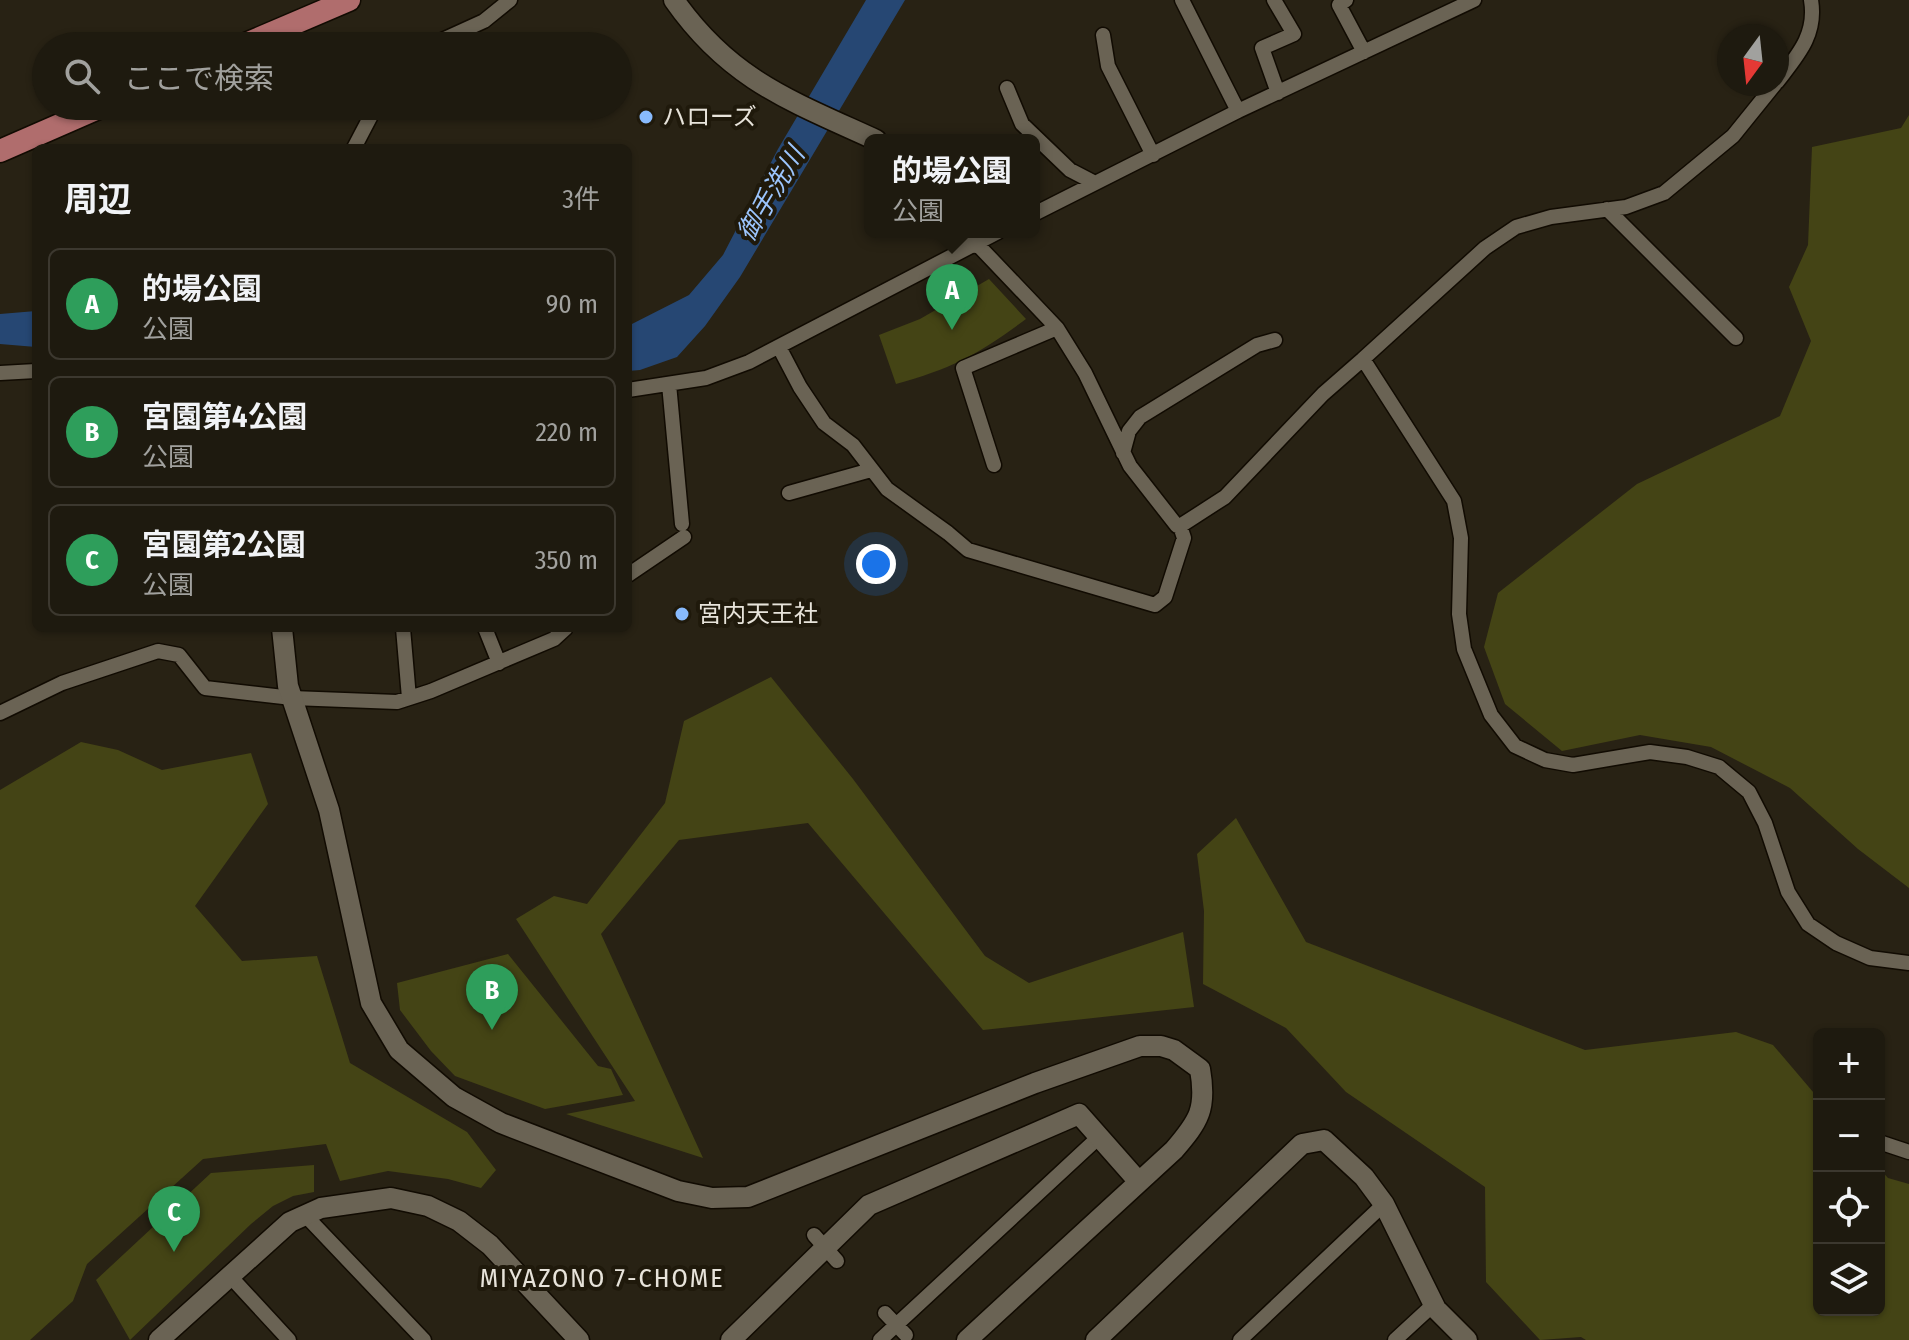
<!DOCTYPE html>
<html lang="ja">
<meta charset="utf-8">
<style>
:root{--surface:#1e1a0f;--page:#262318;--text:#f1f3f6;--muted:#a1a19e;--line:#3c382f;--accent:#88bafc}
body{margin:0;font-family:"Fira Sans Condensed","Noto Sans JP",sans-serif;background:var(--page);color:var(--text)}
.controls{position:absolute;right:24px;bottom:24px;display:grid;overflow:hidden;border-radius:12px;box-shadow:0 2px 6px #0004}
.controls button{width:72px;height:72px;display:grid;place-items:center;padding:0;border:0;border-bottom:2px solid var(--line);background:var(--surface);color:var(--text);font:40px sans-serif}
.compass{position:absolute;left:1717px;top:24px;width:72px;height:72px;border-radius:50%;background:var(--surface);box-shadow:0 2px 6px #0004;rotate:195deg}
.you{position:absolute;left:876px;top:564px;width:28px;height:28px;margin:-20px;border:6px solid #fff;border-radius:50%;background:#1a73e8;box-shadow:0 0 0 12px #1a73e833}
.badge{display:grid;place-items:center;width:52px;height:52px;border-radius:50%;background:var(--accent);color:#fff;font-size:26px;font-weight:700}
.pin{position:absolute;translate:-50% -66px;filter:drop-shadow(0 2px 4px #0008)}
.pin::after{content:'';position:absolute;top:42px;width:28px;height:24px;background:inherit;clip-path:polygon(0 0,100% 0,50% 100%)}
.popup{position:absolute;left:864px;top:134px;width:176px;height:104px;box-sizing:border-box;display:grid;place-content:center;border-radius:12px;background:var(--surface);filter:drop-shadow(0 2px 6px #0005);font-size:26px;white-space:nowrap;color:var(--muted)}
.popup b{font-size:30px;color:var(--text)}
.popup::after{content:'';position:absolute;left:50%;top:100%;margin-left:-16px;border:16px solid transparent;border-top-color:var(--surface)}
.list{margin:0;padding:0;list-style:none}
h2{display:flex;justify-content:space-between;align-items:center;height:104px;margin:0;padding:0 32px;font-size:34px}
h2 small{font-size:26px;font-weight:400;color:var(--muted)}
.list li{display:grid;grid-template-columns:52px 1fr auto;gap:24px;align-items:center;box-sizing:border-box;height:112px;margin:0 16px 16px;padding:0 16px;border:2px solid var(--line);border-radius:12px}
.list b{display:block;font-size:30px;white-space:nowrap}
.list p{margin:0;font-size:26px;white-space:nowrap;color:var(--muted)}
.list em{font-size:26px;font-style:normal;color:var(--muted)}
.icon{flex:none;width:44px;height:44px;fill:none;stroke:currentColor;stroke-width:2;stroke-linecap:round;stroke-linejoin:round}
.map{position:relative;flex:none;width:1909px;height:1340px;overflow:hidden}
.search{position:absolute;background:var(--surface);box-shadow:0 2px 6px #0004;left:32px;top:32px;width:600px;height:88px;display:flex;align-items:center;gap:20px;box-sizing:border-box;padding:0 28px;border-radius:44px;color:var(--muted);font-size:30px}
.panel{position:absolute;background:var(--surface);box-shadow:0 2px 6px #0004;left:32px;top:144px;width:600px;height:488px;border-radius:12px}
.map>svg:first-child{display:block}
.green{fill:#444415}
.water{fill:#264773}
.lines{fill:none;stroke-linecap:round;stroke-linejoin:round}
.street-casing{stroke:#110b02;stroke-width:17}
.secondary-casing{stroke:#110b02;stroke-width:23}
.primary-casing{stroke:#110b02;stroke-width:25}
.street{stroke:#6a6354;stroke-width:14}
.secondary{stroke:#6a6354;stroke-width:20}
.primary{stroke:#b06d6d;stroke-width:22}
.poi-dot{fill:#88bafc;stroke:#1f190b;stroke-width:3}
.labels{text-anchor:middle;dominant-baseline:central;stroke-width:8;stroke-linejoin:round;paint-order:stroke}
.poi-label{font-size:24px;fill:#e7e3da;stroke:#1f190b;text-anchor:start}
.water-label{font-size:26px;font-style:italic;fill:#9cc5fd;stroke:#1f190b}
.neighbourhood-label{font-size:26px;letter-spacing:2px;fill:#e7e3da;stroke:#1f190b}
</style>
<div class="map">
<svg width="1909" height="1340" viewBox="0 0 1909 1340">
<rect width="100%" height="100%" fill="#282214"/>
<!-- green -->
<path class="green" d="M1909,115V888L1858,849L1790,788L1711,747L1640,735L1562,751L1505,704L1484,647L1498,593L1637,484L1780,416L1811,341L1789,287L1808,245L1812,147L1901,128Z
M989,279L1026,319C979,354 953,368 896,384L879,335L920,319Z
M771,677L853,779L985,956L1029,983L1183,932L1194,1007L983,1030L808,823L679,840L601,934L703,1158L566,1114L635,1101L516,919L554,896L587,904L665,803L684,721Z
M81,742L118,750L162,770L251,753L268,804L195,906L242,961L317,956L350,1063L467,1132L496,1170L481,1188L448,1179L388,1171L340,1181L326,1144L203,1159L87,1264L73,1301L30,1340H0V790Z
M1236,818L1306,942L1585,1050L1736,1032L1773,1045L1819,1099V1310H1879V1168L1888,1178L1909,1184V1340H1586L1581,1337L1540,1340L1486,1282L1485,1187L1346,1092L1286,1028L1203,984L1204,911L1197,854Z
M508,954L598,1066L611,1069L623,1095L545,1109L455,1076L431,1051L400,1010L397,983Z
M314,1165V1192L293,1196L273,1206L251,1224L130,1340L96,1280L211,1173Z"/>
<!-- water -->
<path class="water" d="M866,0H905L740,277L705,326L677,357L640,370L628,371V326L689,295L723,255L778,149Z
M36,311V347L0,344V314Z"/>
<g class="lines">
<!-- street casing -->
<g class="street-casing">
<path id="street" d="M1182,0L1238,111
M1274,0L1294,34L1262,48L1278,93
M1346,0L1339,5L1364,52
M1103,35L1108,66L1153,155
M429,46L484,21L510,0
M1777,82C1797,56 1817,35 1811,0
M1007,88L1022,124L1070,170L1095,183
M354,148L376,106
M1607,209L1736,338
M1034,214L1238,111L1474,0
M976,243L1057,328L1085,373L1130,466L1177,526H1180L1225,497L1323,394L1363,359L1454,501L1461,538L1459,614L1464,649L1491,715L1515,746L1545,760L1573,765L1650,752L1687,757L1719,767L1749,792L1765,823L1788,892L1808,924L1836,943L1870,958L1909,963
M779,347L800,387L824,423L853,445L887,489L948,533L968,550L1155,605L1165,597L1184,538L1180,526
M1363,359L1485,248L1516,227L1551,217L1626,207L1664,193L1733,136L1775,84
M0,373L36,371
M669,384L682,524
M628,390L706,378L749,362L998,232
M1123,453L1129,431L1140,417L1257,345L1275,340
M994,465L963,368L1057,328
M789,493L871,470
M628,575L684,537
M403,628L409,698
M485,628L499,663
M0,713L62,683L158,651L179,655L205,688L292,698L397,702L431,691L554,639L566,628
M1879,1142L1909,1152
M305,1215L424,1340
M814,1235L837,1261
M229,1275L289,1340
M885,1313L906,1335
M880,1340L1099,1137
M1240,1340L1384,1204
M1395,1340L1434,1304"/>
</g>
<!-- secondary casing -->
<g class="secondary-casing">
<path id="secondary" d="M674,0C730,80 791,101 876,140
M963,232L976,243
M282,628L288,686L329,810L371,1003L399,1050L454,1097L501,1123L678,1191L712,1198L748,1197L1035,1083L1140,1046H1161L1174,1050L1200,1069C1207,1109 1199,1121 1174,1150L967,1340
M159,1340L290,1222L321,1208L391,1198L428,1206L459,1221L490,1245L579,1340
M731,1340L869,1205L1079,1114L1139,1182
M1096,1340L1302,1144L1324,1140L1364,1177L1384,1204L1436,1309L1467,1340"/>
</g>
<!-- primary casing -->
<g class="primary-casing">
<path id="primary" d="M241,46L349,0
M0,151L103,106"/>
</g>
<!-- street -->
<use href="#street" class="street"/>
<!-- secondary -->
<use href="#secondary" class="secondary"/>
<!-- primary -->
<use href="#primary" class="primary"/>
</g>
<!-- markers -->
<g class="poi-dot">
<circle cx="646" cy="117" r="8"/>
<circle cx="682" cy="614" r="8"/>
</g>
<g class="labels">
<!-- poi labels -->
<g class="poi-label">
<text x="662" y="117">ハローズ</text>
<text x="698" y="614">宮内天王社</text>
</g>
<!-- water labels -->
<g class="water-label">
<text transform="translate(771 194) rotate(-59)">御手洗川</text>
</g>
<!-- neighbourhood labels -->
<g class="neighbourhood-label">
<text x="602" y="1278">MIYAZONO 7-CHOME</text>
</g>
</g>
</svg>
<div class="controls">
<button>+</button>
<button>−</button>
<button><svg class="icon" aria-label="locate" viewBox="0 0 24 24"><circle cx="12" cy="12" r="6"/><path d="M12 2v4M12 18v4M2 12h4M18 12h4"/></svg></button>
<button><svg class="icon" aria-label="layers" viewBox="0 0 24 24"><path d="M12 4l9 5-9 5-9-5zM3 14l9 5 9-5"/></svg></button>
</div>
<svg class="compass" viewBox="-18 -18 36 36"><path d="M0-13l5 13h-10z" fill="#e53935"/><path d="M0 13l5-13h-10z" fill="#a1a19e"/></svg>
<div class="you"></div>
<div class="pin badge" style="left:952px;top:330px;background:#2e9e5b">A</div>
<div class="popup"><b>的場公園</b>公園</div>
<div class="pin badge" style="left:492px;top:1030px;background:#2e9e5b">B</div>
<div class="pin badge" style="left:174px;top:1252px;background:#2e9e5b">C</div>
<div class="search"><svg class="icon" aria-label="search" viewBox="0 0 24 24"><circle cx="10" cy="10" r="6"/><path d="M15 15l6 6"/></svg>ここで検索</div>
<section class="panel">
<h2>周辺<small>3件</small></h2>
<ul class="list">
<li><span class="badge" style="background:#2e9e5b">A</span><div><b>的場公園</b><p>公園</p></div><em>90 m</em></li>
<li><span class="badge" style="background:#2e9e5b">B</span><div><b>宮園第4公園</b><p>公園</p></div><em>220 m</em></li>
<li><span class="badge" style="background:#2e9e5b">C</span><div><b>宮園第2公園</b><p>公園</p></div><em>350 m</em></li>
</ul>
</section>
</div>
